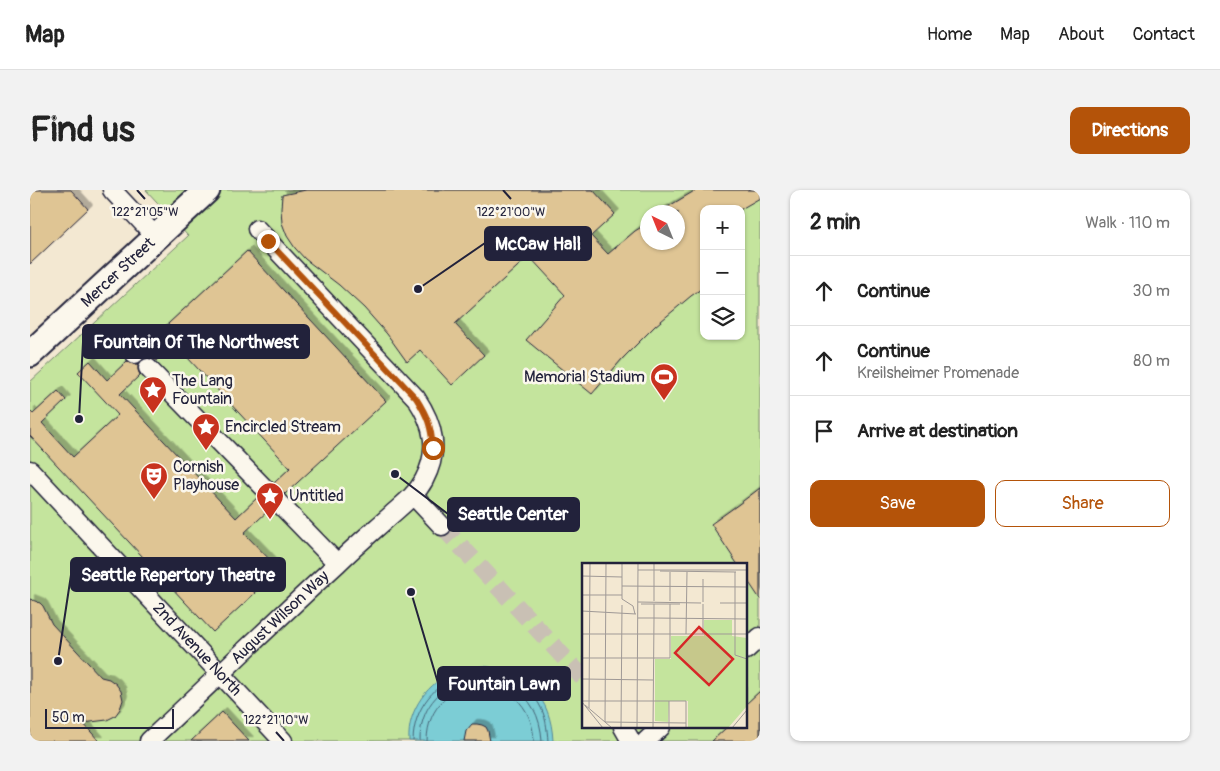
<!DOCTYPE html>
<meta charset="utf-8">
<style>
:root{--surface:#fff;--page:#f2f2f2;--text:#222;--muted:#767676;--line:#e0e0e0;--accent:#b45309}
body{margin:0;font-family:Pangolin,sans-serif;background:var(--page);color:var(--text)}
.controls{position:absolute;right:15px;top:15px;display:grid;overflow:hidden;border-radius:10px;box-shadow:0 1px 4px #0004}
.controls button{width:45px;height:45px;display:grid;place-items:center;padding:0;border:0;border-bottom:1px solid var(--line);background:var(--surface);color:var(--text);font:25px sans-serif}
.compass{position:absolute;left:610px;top:15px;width:45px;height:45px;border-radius:50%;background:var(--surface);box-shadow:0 1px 4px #0004;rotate:317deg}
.scale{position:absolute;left:15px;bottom:12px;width:129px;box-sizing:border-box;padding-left:5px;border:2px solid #22223b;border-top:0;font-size:14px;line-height:18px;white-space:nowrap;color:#22223b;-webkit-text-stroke:4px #fbf7ec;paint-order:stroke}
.stop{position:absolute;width:15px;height:15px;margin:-11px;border:4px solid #b45309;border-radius:50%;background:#fff}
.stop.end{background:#b45309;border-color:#fff;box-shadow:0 1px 5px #0008}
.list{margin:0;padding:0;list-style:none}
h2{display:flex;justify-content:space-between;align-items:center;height:65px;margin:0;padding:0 20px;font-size:21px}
h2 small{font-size:16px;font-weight:400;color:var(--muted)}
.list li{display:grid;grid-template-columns:32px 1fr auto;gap:15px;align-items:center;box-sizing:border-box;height:70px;padding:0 20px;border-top:1px solid var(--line)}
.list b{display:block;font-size:19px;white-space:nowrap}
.list p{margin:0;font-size:16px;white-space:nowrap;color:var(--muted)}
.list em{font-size:16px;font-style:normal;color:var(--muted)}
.actions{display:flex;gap:10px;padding:15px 20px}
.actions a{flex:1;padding:11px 0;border:1px solid var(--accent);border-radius:10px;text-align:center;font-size:18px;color:var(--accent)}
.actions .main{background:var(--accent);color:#fff}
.icon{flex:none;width:28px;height:28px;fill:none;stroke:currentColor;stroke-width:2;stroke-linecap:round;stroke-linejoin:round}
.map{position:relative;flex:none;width:730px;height:551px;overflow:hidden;border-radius:10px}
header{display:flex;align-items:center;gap:30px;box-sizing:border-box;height:70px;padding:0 25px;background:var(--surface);border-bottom:1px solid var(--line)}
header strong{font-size:24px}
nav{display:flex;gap:28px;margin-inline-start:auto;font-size:18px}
.intro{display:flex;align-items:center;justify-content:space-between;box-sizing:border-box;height:120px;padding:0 30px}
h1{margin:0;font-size:35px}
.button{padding:12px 22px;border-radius:10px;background:var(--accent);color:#fff;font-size:18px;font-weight:700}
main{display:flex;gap:30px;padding:0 30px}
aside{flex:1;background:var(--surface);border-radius:10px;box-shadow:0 1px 4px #0004}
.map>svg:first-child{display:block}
.green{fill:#c4e49d;stroke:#73836c;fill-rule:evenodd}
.water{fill:#7ccdd5;stroke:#588997}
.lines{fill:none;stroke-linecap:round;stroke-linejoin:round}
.shore{stroke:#466679;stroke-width:1}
.building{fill:#dfc594;stroke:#22223b;filter:url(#shadow)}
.street-tunnel{stroke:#c9c0b4;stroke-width:18;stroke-dasharray:18 9;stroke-linecap:butt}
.street-casing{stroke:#22223b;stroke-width:21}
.secondary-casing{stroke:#22223b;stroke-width:29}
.street{stroke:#fbf7ec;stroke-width:18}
.secondary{stroke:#fbf7ec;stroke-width:25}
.route{stroke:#b45309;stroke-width:6}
.ticks{fill:none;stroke:#22223b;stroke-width:2}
.labels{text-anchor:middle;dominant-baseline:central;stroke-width:5;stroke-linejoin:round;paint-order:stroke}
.street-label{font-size:16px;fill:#22223b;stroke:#fbf7ec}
.poi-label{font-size:16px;fill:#22223b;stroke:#fbf7ec;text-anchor:start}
.inset-road{fill:none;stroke:#9f9996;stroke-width:1}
.view{fill:#d62828;fill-opacity:0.15;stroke:#d62828;stroke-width:2.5}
.inset-edge{fill:none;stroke:#22223b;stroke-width:2.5}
.ticks-label{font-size:12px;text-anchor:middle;fill:#22223b;stroke:#fbf7ec;stroke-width:5;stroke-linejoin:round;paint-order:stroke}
.leader{fill:none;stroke:#22223b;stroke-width:2}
.callout-dot{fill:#22223b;stroke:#fbf7ec;stroke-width:2}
.callout{fill:#22223b;stroke:#22223b;stroke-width:2}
.callout-label{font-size:18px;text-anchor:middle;font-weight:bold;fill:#fff}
</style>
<header>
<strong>Map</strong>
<nav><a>Home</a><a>Map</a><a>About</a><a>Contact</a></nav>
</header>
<div class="intro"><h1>Find us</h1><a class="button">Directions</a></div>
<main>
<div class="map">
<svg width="730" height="551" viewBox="0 0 730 551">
<defs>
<filter id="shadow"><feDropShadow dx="4.5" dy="-4.5" stdDeviation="0" flood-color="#0004"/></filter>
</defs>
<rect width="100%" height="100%" fill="#f3e8d2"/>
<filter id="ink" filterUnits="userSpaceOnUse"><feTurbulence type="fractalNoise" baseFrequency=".02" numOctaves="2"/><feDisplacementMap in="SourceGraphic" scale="10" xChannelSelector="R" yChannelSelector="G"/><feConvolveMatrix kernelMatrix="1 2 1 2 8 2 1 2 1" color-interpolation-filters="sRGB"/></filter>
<g filter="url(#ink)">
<!-- green -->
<path class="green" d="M116,0H730V551H0V192L158,46ZM674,19H711V146H674ZM618,22H648V52H618ZM554,375H716V537H554Z"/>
<!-- water -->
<path class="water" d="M454,476C497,483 521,507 523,551H379C377,520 398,491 427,481C436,477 445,477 454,476Z"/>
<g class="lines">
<!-- shore -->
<path class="shore" d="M383,551C384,482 474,454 509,514C516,526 517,538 518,551
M390,551C389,471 508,464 512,551
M397,551C397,480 501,474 504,551"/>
</g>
<!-- building -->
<path class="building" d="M0,0H41L58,19L0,74Z
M276,0H563L585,24L561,46L578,64L605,41L618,33V52H648V22H629L666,0H730V8L711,19H674V97L661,106L625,136L592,169L562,204L496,150L535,105L499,66L425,134L454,165L422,195L390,160L377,172L357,144L334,118L309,95L275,69L265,58L257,46L252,33L251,19L252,5Z
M217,61L356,211L255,304L244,293L260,278L144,153L126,171L120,168H115V162L113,157Z
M60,171L77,190L97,171L103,174H108V180L110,185L90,204L206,328L228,307L240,319L214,343L244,374L219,397L225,403L183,442L0,246V221L3,224L28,201L36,210L12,233L43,267L88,225L48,182Z
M730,298V409L716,388V375H708L681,334L709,314Z
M0,409L10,413L13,416L22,434L71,487L79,489L86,494L91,501L93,510L90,519L85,526L77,530L53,533L69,551H0Z
M730,501V551H682L697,537H716V514Z
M192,522L219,551H161Z
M442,534H447L452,535L456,537L458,541L460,551H434L436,541Z"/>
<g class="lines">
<!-- street-tunnel -->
<path class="street-tunnel" d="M412,336L554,489"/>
<!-- street casing -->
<g class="street-casing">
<g id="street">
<path d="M82,0L126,47"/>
<path d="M99,158L105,164"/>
<path d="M118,178L307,373"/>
<path id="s1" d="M0,280L253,551"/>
<path d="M383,305L412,336"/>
<path d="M716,460L730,447"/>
<path d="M593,537L601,551"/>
<path id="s2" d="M119,551C182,492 244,432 307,374C324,357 342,342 360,326C372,315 386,305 394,290C410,260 404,235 386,208L227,39"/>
<path d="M616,551L631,537"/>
</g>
</g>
<!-- secondary casing -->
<g class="secondary-casing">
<g id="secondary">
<path id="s3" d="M0,164L177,0"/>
</g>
</g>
<!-- street -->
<use href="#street" class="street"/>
<!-- secondary -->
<use href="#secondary" class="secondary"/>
</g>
</g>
<g class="lines" filter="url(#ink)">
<!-- route -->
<path class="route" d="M238,51L386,208C398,227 401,236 403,258"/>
</g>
<!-- ticks -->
<path class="ticks" d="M107,0L115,9M473,0L481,9M246,542L254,551"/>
<!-- icons -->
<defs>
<g id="stadium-pin" transform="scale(1.4375)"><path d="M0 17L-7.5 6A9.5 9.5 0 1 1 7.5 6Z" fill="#c8321e" stroke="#fbf7ec"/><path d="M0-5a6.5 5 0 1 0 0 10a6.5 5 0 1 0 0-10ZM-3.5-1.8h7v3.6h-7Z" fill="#fff"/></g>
<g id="sight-pin" transform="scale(1.4375)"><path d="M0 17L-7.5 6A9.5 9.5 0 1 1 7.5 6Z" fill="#c8321e" stroke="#fbf7ec"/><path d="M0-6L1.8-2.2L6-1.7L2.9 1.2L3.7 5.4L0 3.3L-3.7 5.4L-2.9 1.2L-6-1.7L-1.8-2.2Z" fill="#fff"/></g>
<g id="theatre-pin" transform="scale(1.4375)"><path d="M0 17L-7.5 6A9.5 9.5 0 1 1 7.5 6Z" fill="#c8321e" stroke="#fbf7ec"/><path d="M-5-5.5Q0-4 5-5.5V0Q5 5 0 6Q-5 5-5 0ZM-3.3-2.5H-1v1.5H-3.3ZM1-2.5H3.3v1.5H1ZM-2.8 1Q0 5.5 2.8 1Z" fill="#fff"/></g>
</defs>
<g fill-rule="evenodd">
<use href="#stadium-pin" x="634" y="187"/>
<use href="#sight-pin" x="123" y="200"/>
<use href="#sight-pin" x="176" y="237"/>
<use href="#theatre-pin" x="124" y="286"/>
<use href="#sight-pin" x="240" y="306"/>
</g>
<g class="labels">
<!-- street labels -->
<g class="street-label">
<text stroke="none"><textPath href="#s3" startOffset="120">Mercer Street</textPath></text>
<text stroke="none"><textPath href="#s2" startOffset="180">August Wilson Way</textPath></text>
<text stroke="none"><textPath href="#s1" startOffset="245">2nd Avenue North</textPath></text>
</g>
<!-- poi labels -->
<g class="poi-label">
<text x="615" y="187" text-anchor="end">Memorial Stadium</text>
<text x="142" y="191">The Lang<tspan x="142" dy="18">Fountain</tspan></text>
<text x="195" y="237">Encircled Stream</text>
<text x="143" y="277">Cornish<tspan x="143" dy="18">Playhouse</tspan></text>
<text x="259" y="306">Untitled</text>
</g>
</g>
<!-- overview -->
<g transform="translate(552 373)">
<rect width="165" height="165" fill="#f3e8d2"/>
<path d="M122,57H150V73L165,75V143L146,165H106V138H87L86,159L73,158V96H89V73H122Z" fill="#c4e49d"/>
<path class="inset-road" d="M24,0L23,159L104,160M40,0V36L51,43L53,51M56,7H165M78,8L154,9M153,9V92L165,96M0,13L40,14M40,23L165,24M0,32H40M72,38V0M88,38V9M56,39L119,40M121,39V16M138,40H165M59,41H98M72,41V55L165,56M121,41V71M0,48L54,51M56,55H72L71,165M0,71H165M104,71L105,9M0,95H88V41M0,116L71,117M0,138H104V165M0,139L21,165M3,142L30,165M7,145L8,0M39,165L40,42M55,165L56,0M87,165V138M150,165L165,147"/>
<path class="view" d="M117,64L151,96L127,122L93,90Z"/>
<rect width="165" height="165" class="inset-edge"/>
</g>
<g class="ticks-label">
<text x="481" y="26">122°21'00"W</text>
<text x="115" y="26">122°21'05"W</text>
<text x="246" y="534">122°21'10"W</text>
</g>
<!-- callouts -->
<path class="leader" d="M388 99L455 53M49 229L53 152M365 284L418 324M28 471L41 385M381 402L408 493"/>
<g class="callout-dot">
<circle cx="388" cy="99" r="5"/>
<circle cx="49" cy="229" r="5"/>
<circle cx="365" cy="284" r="5"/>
<circle cx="28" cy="471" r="5"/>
<circle cx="381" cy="402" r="5"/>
</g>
<g class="callout">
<rect x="455" y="37" width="106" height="33" rx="5"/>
<rect x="53" y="135" width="226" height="33" rx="5"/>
<rect x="418" y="308" width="131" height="33" rx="5"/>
<rect x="41" y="368" width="214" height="33" rx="5"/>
<rect x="408" y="477" width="132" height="33" rx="5"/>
</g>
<g class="callout-label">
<text x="508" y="60">McCaw Hall</text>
<text x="166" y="158">Fountain Of The Northwest</text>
<text x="483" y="330">Seattle Center</text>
<text x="148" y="391">Seattle Repertory Theatre</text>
<text x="474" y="500">Fountain Lawn</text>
</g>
</svg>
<div class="controls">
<button>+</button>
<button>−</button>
<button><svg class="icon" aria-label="layers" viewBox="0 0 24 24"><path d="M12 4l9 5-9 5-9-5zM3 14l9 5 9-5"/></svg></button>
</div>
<svg class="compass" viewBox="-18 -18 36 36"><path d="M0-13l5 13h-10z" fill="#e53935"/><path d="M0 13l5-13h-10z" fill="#767676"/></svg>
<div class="scale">50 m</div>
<div class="stop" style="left:403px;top:258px"></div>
<div class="stop end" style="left:238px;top:51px"></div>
</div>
<aside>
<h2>2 min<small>Walk · 110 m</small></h2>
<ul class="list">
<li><svg class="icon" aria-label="ahead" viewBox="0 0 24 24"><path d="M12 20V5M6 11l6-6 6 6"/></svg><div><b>Continue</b></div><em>30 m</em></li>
<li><svg class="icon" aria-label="ahead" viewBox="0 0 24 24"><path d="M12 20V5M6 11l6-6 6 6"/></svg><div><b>Continue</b><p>Kreilsheimer Promenade</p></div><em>80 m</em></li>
<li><svg class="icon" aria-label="arrive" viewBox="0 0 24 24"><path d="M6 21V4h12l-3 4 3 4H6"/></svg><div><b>Arrive at destination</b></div></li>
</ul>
<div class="actions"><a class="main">Save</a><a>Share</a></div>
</aside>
</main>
